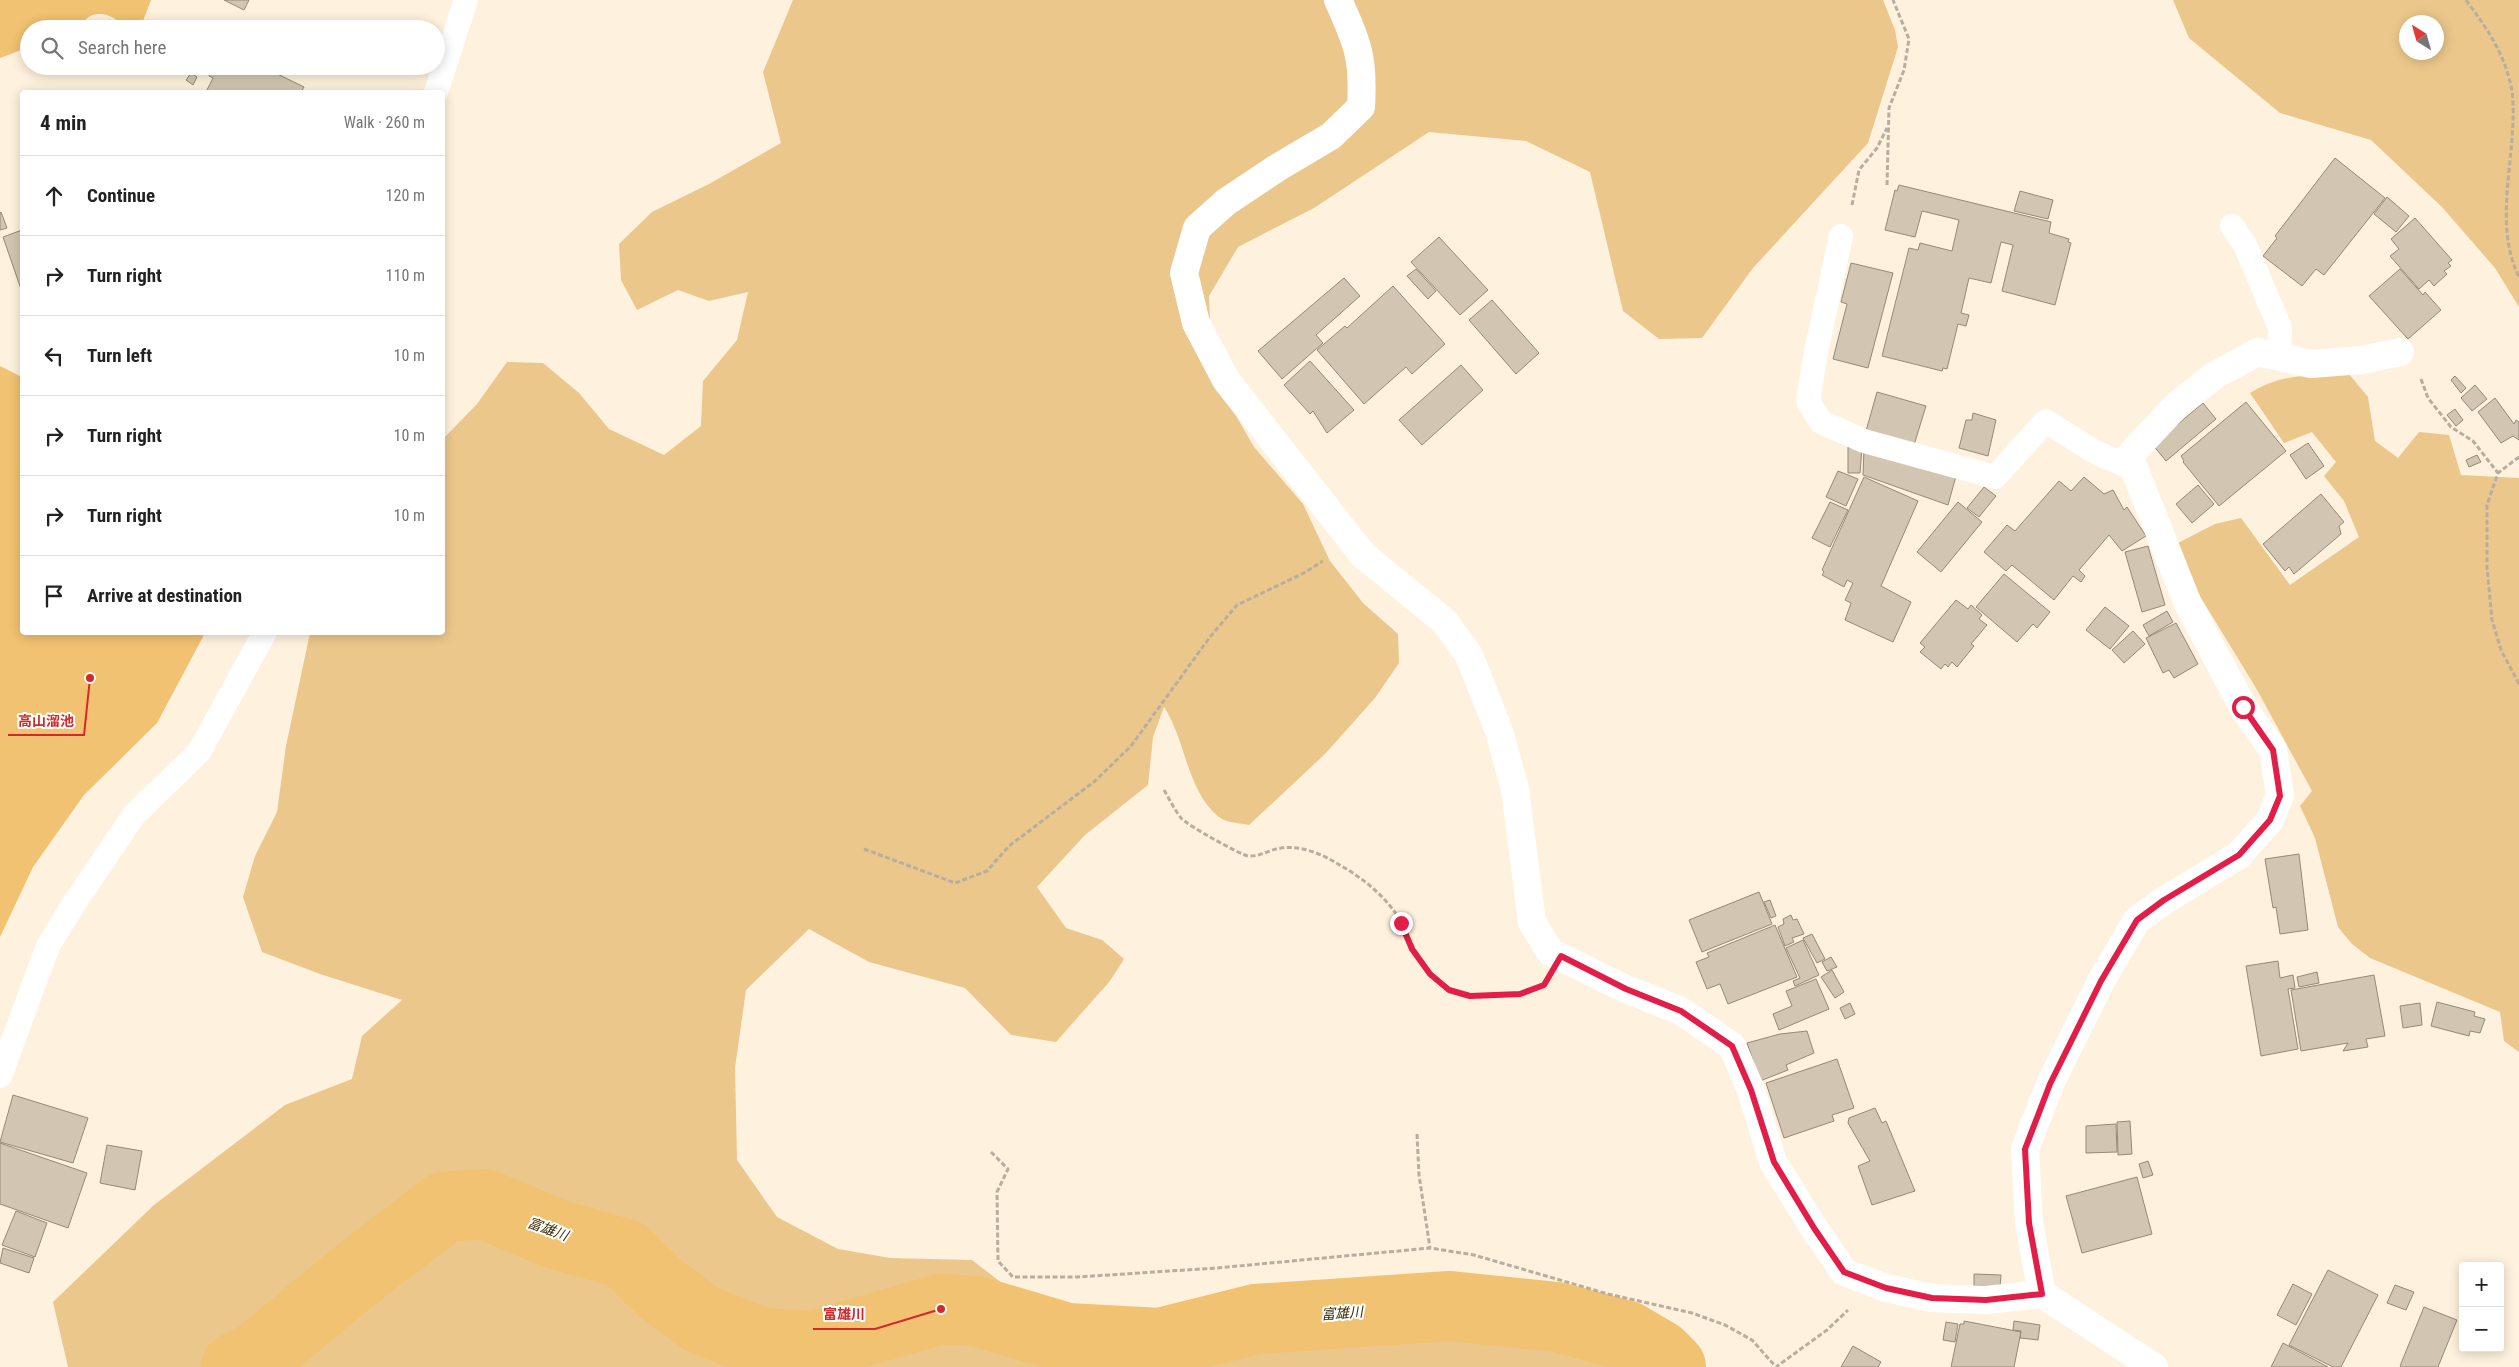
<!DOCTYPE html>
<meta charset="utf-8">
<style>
:root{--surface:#fff;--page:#f2f2f2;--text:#222;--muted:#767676;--line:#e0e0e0}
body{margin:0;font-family:"Roboto Condensed","Noto Sans JP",sans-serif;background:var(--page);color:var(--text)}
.controls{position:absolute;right:15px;bottom:15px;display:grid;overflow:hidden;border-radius:5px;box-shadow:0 2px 12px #0003}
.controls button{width:45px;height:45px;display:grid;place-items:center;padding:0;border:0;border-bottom:1px solid var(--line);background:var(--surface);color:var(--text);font:25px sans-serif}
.compass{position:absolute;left:2399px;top:15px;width:45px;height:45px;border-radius:50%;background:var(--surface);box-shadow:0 2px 12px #0003;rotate:323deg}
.stop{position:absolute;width:15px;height:15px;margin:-11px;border:4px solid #e11d48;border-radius:50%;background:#fff}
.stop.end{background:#e11d48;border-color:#fff;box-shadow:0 1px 5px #0008}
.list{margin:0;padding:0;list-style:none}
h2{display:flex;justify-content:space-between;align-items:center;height:65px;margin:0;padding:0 20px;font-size:21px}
h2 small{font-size:16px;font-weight:400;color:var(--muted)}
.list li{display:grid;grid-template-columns:32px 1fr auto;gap:15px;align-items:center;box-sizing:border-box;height:80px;padding:0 20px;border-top:1px solid var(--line)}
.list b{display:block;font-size:19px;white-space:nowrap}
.list em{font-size:16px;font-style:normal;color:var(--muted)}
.icon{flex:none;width:28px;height:28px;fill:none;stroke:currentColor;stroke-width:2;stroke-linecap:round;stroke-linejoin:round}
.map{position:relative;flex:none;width:2519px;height:1367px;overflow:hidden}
.search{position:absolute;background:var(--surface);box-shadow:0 2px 12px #0003;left:20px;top:20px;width:425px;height:55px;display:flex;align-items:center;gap:12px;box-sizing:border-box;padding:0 18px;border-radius:28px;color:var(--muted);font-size:19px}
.panel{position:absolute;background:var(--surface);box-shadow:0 2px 12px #0003;left:20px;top:90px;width:425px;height:545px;border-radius:5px}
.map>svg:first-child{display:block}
.green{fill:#ebc78b;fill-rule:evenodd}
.water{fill:#f1c271}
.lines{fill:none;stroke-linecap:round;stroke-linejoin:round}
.river{stroke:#f1c271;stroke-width:70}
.building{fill:#d2c6b2;stroke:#958977}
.path{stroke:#b8ae9f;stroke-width:3;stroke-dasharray:5 2.5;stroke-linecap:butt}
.service{stroke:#fff;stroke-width:24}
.minor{stroke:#fff;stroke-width:28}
.route{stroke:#e11d48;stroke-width:6}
.labels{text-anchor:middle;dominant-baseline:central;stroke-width:4;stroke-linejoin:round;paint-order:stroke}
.water-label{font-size:14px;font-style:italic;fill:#3d2a05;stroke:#fff}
.leader{fill:none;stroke:#d62828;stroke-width:2}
.callout-dot{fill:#d62828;stroke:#fff;stroke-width:2}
.callout-label{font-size:14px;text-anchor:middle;font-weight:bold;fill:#d62828;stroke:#fff;stroke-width:4;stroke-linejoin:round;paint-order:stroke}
</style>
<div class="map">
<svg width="2519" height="1367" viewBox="0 0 2519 1367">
<rect width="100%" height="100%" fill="#fef1dd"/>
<!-- green -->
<path class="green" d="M793,0H1883L1895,30L1898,47L1868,143L1753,268L1702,338L1659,339L1623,311L1590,172L1526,141L1429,132L1314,208L1238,247L1209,296L1212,374L1254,447L1303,504L1330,561L1363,603L1398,634L1399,663L1375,698L1325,754L1249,825C1241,823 1226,823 1219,817C1187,792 1186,740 1164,707L1153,737L1148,785L1085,835L1037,887L1066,928L1102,940L1124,959L1110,981L1056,1042L1011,1035L965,988L869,962L809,929L746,990L735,1068L737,1160L777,1217L838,1249L890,1258L972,1260L1033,1307L1087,1328L1167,1349L1276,1327L1402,1315L1571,1330L1639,1367H68L53,1302L154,1205L285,1105L352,1079L362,1036L402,1000L320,974L262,952L243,897L255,856L277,812L286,746L310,633L442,632L443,439L477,404L507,362L543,363L579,393L609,429L664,455L701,426L703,381L737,340L748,292L709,301L678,290L637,310L621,280L619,244L652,212L709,184L781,143L763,72Z
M2173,0H2519V307L2495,268L2442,207L2371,140L2280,113L2189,38ZM2406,22H2436V52H2406Z
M2348,373L2368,397L2375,441L2398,458L2419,432L2449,435L2461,475L2519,478V1052L2504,1041L2500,1012L2370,958L2352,944L2338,927L2315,838L2300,806L2312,791L2256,688L2195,588L2178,543L2215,524L2241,518L2290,585L2359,537L2344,501L2324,476L2336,462L2312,432L2284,443L2250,393C2286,371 2308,378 2348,373Z"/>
<!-- water -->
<path class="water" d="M0,0H151L143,21C121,33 118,14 100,14C87,13 83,25 73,29C63,32 40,29 29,29V47L0,58Z
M0,366L22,377V632L205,633L157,723L84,795L33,867L0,937Z"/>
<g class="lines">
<!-- river -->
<path class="river" d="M236,1367L256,1358L347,1282L444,1207L484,1204L556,1234L625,1254L660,1288L703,1320L763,1343L813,1346L941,1309L976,1311L1067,1338L1160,1343L1256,1319L1450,1306L1557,1317L1625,1335L1659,1355L1671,1367"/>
</g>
<!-- building -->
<path class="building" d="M224,0H249L244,10Z
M214,66H261L304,87L301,92H206L213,78L209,76Z
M191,73L197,77L193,85L186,80Z
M2335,158L2385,198L2324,275L2316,269L2302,286L2263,256L2277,238L2275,236Z
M1899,185L2051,222L2049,233L2069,239L2068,242L2071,243L2055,305L2002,291L2013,245L2001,242L1991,283L1969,278L1961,313L1969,315L1966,326L1958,324L1947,369L1943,368L1942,371L1882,356L1909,248L1918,250L1920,243L1952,251L1959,220L1922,211L1915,237L1885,230L1895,190L1897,191Z
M2020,191L2053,200L2048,219L2014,211Z
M2387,197L2409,216L2396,232L2374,214Z
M1,212L7,228L0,230V213Z
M2415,218L2452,260L2448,263L2451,266L2444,271L2447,274L2434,286L2429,280L2419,289L2390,256L2399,249L2391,239Z
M22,230V292L3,237Z
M1439,237L1488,290L1460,315L1411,262Z
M1851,263L1893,273L1868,368L1833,359L1847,304L1841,302Z
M1416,269L1436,291L1428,299L1407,276Z
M2400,269L2423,295L2425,292L2441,310L2408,339L2369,296Z
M1344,278L1360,296L1316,335L1323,343L1282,379L1258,351Z
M1393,286L1445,344L1412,374L1406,367L1364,404L1317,350L1345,326L1347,328Z
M1492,300L1539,353L1516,374L1469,320Z
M1310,361L1354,410L1327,433L1313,411L1310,414L1284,385Z
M1461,365L1483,390L1422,445L1399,420Z
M2455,376L2466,388L2461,393L2451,380Z
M2475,385L2487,399L2472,411L2461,398Z
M1877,392L1926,406L1914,445L1866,431Z
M2495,398L2514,424L2516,420L2519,422V440L2513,436L2501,443L2478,412Z
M2246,402L2286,451L2219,506L2183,462L2184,461L2181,456Z
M2203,403L2216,419L2166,461L2153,445Z
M2455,409L2463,420L2456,426L2447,415Z
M1973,413L1996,420L1988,456L1959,448L1966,420H1972Z
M2308,443L2324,466L2306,479L2290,455Z
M1848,447L1862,448L1860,473H1848Z
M1864,449L1956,476L1948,505L1863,475Z
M2477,455L2481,462L2469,467L2466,460Z
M1838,471L1858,479L1846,506L1826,497Z
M1864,477L1918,501L1881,586L1911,602L1893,642L1845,620L1851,603L1845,600L1853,583L1847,580L1844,587L1822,575L1824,572L1822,570Z
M2084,477L2104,494L2113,490L2124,510L2127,507L2146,536L2122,551L2109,535L2079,570L2085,576L2081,582L2073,576L2054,600L2012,565L2006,571L1984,552L2007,525L2015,531L2059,481L2071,491Z
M2198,485L2214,504L2192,523L2176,504Z
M1984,487L1996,496L1979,517L1967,508Z
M2321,494L2344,522L2339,526L2341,534L2294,574L2289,567L2285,571L2263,544Z
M1830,502L1848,510L1830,547L1812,538Z
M1958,502L1982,522L1941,572L1917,552Z
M2148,546L2165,605L2142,612L2125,552Z
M2004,574L2050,612L2037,628L2033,624L2017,642L1976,607Z
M1956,600L1968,609L1971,605L1982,615L1979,619L1987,625L1971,644L1974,646L1957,667L1952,662L1948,667L1945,664L1941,669L1920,652L1925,647L1920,643Z
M2105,607L2129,626L2110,649L2086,630Z
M2167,611L2173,622L2149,636L2143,625Z
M2176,623L2198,664L2174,678L2169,670L2163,673L2146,638Z
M2133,631L2145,644L2124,663L2112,650Z
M2299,854L2308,930L2280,934L2276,907L2273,908L2265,859Z
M1759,892L1772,924L1702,952L1689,920Z
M1770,900L1776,916L1771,918L1764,902Z
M1791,915L1793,920L1797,919L1804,934L1792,938L1794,942L1785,946L1778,927L1784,924L1783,919Z
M1775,925L1797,977L1728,1004L1720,984L1707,989L1696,962L1709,957L1707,953Z
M1812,934L1825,959L1817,963L1803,938Z
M1803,940L1819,975L1795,986L1793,981L1800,978L1786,948Z
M1831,957L1837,967L1827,971L1822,962Z
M2278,961L2280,978L2293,975L2295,988L2288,989L2298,1049L2261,1056L2246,966Z
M1832,970L1844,992L1835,998L1821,977Z
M2317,972L2319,983L2299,987L2297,977Z
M2374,975L2385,1036L2366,1039L2368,1047L2343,1051L2348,1043L2301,1051L2291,990Z
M1816,979L1829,1009L1779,1030L1773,1014L1792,1006L1786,991Z
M2437,1002L2475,1012L2474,1016L2485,1019L2480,1033L2470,1031L2469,1036L2431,1026Z
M1850,1003L1855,1014L1845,1019L1840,1008Z
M2420,1003L2422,1025L2403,1028L2400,1006Z
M1807,1031L1814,1053L1786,1065L1788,1070L1760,1081L1747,1043L1780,1034Z
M1837,1059L1854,1108L1832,1115L1834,1121L1784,1138L1766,1083Z
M13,1095L88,1118L73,1163L0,1142Z
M1875,1108L1882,1123L1886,1121L1915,1191L1872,1205L1858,1166L1870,1161L1848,1123L1849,1118Z
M2130,1121L2132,1154L2118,1155L2117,1122Z
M2116,1124L2117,1152L2086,1153V1126Z
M0,1143L87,1173L68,1228L0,1204Z
M107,1145L142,1151L135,1190L100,1183Z
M2148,1161L2153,1175L2143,1178L2139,1164Z
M2137,1177L2152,1234L2082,1253L2066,1196Z
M16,1211L47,1223L35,1257L2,1245Z
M3,1248L34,1258L29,1273L0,1263Z
M2328,1270L2378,1295L2341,1367H2333L2289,1345Z
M1974,1274L2001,1275L2000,1287L1974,1286Z
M2293,1284L2312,1294L2296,1325L2277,1315Z
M2395,1285L2414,1292L2406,1310L2387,1303Z
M2424,1307L2457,1320L2438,1367H2402L2400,1366Z
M1964,1321L2021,1332L2014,1367H1951L1960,1324H1964Z
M2014,1321L2040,1325L2038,1340L2020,1338L2021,1331L2013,1330Z
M1946,1322L1958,1324L1955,1342L1943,1340Z
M2283,1343L2328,1367H2271Z
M1853,1346L1881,1362L1878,1367H1841Z"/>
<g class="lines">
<!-- path -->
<path class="path" d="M2466,0C2488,30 2505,54 2512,91C2519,152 2491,220 2519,277
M1887,185L1889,108L1904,70L1909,39L1893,0
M1852,205L1859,170L1877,148L1887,128
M2421,379L2428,398L2451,427L2473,441L2498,473
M2519,457L2498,473L2487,505V568L2492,620L2501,650L2519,684
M1164,790C1170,800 1175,811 1182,819C1189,826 1239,854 1248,856C1261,857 1270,849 1281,848C1300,845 1322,854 1338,864C1363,878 1387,897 1401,922C1415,948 1421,972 1449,989C1471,1003 1517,996 1540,987
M864,849L955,883L987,871L1009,846L1095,781L1131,746L1210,637L1237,605L1304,573L1323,561
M1417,1134L1419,1175L1430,1248
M991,1152L1008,1169L997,1192L998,1261L1013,1277H1077L1217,1268L1430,1248L1474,1255L1608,1294L1692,1313L1725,1325L1752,1340L1776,1367L1827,1330L1848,1310"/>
<!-- service -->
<path class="service" d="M436,92L466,0
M2232,226L2245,245L2280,328L2279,356
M1841,236L1816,352L1808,401L1821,422L1864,441L1995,477L2046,421L2093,451L2134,469
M0,1076L48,946L73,905L134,815L199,752L265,632"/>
<!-- minor -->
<path class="minor" d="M1338,0C1358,44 1364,58 1361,107L1331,136L1277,168L1226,202L1197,228L1184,273L1196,323L1226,380L1363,555L1444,621L1469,655L1499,731L1515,789L1532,922L1550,952L1626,989L1681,1011L1732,1046L1751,1090L1773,1162L1814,1228L1844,1272L1886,1288L1932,1298L1986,1300L2042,1294L2154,1367
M2042,1294L2029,1223L2025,1149L2050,1084L2101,981L2137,920L2165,900L2239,855L2270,820L2280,795L2273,750L2243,707L2188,604L2129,456L2176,406L2215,375L2258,352L2311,364L2362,360L2400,352"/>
</g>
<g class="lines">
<!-- route -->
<path class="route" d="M1401,923L1412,949L1430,974L1449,990L1470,996L1520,994L1544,985L1561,956L1626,989L1681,1011L1732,1046L1751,1090L1774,1162L1814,1228L1844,1272L1886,1288L1932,1298L1986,1300L2042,1294L2029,1223L2025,1149L2050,1084L2101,981L2137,920L2164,900L2239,855L2270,820L2280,796L2273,750L2243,707"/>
</g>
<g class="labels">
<!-- water labels -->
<g class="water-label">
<text transform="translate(548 1229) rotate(20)">富雄川</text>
<text transform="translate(1342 1313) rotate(-4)">富雄川</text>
</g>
</g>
<!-- callouts -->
<path class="leader" d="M90 678L84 735H8M941 1309L875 1329H813"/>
<g class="callout-dot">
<circle cx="90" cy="678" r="5"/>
<circle cx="941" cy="1309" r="5"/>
</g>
<g class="callout-label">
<text x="46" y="726">高山溜池</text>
<text x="844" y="1319">富雄川</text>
</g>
</svg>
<div class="controls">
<button>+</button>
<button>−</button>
</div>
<svg class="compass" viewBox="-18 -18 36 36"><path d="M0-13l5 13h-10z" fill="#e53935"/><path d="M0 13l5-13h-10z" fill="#767676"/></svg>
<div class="stop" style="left:2243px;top:707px"></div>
<div class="stop end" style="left:1401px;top:923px"></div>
<div class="search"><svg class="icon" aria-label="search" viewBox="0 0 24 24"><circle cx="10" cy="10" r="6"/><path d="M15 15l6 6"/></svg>Search here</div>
<section class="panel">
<h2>4 min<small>Walk · 260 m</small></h2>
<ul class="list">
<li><svg class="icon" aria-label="ahead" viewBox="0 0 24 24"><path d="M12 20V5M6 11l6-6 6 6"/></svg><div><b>Continue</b></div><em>120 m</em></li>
<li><svg class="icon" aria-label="right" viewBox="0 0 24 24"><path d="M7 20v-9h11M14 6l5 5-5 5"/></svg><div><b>Turn right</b></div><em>110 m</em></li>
<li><svg class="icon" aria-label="left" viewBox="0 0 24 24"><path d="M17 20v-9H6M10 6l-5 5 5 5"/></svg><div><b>Turn left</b></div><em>10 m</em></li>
<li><svg class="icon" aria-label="right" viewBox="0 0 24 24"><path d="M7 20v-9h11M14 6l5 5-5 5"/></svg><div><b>Turn right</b></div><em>10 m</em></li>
<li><svg class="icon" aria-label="right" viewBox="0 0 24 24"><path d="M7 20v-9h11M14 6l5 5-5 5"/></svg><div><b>Turn right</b></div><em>10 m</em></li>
<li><svg class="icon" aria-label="arrive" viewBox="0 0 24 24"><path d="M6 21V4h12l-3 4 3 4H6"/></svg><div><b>Arrive at destination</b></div></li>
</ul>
</section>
</div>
